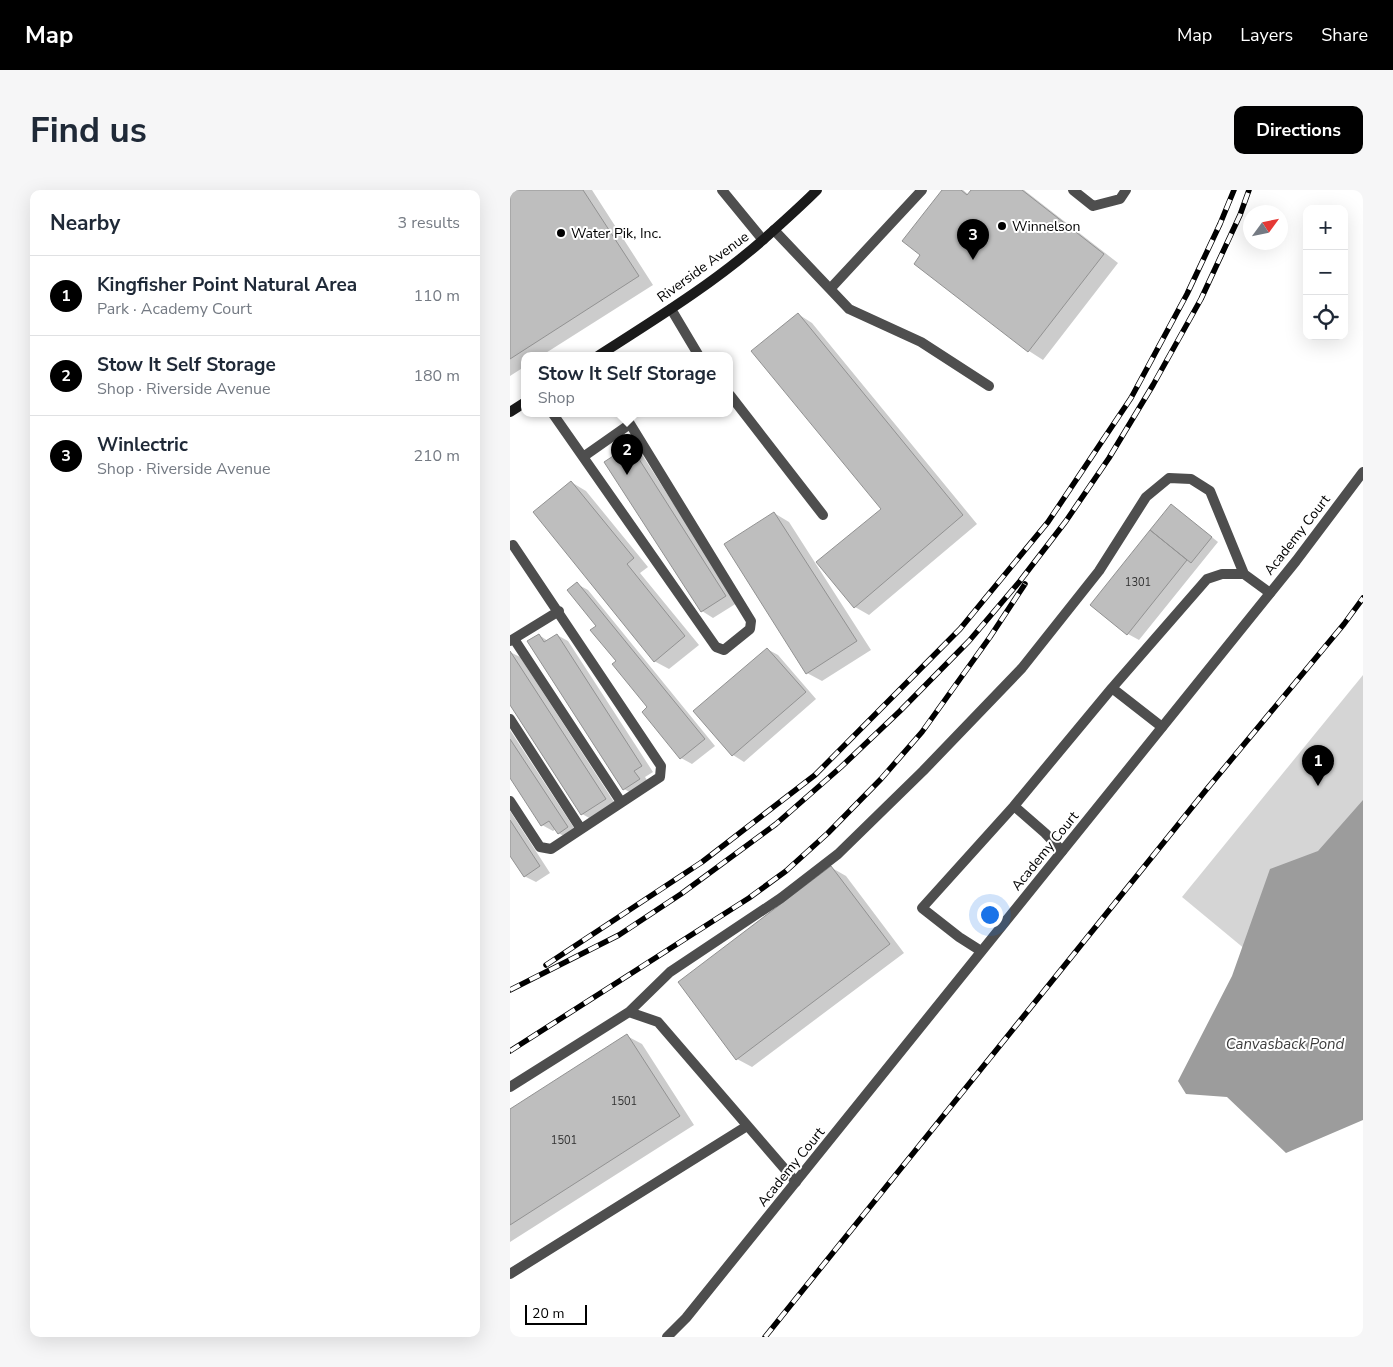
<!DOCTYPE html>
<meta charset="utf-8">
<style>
:root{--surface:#fff;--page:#f6f6f7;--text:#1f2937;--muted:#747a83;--line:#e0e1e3;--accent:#000}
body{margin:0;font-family:"Nunito Sans",sans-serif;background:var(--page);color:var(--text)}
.controls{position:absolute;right:15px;top:15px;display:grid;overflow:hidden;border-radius:10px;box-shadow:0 5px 20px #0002}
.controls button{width:45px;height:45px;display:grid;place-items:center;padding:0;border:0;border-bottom:1px solid var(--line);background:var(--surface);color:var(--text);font:25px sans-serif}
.compass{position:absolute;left:733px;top:15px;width:45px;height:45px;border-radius:50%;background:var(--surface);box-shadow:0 5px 20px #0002;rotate:57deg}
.scale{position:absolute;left:15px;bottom:12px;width:62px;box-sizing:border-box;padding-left:5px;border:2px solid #000;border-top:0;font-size:14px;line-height:18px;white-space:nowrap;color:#000;-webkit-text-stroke:4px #fff;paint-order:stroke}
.you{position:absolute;left:479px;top:724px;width:18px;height:18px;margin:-12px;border:4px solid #fff;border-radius:50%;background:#1a73e8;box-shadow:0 0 0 8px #1a73e833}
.badge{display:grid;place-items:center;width:32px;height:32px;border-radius:50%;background:var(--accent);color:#fff;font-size:16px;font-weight:700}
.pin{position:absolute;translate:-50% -41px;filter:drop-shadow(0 1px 2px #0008)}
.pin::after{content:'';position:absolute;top:26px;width:18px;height:15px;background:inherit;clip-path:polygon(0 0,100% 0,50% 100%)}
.popup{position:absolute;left:11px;top:162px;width:212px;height:65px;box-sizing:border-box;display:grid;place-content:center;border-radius:10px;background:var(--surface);filter:drop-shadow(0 1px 4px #0005);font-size:16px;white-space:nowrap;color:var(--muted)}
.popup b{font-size:19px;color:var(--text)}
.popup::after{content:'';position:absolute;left:50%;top:100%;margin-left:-10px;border:10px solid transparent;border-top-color:var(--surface)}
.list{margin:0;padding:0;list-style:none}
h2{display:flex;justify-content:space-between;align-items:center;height:65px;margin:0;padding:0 20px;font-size:21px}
h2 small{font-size:16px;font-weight:400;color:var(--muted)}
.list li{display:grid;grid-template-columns:32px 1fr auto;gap:15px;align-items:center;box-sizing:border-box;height:80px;padding:0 20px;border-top:1px solid var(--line)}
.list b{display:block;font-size:19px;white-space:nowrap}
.list p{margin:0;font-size:16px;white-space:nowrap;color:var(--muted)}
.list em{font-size:16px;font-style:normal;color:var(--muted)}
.icon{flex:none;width:28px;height:28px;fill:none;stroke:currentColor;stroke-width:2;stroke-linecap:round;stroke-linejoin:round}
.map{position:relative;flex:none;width:853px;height:1147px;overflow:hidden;border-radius:10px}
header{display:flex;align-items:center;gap:30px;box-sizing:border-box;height:70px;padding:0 25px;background:var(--accent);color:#fff}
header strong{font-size:24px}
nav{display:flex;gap:28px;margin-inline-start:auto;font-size:18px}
.intro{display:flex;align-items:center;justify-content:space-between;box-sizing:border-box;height:120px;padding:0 30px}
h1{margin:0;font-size:35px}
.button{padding:12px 22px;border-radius:10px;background:var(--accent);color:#fff;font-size:18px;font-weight:700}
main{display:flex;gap:30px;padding:0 30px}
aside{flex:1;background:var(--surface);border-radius:10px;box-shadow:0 5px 20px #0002}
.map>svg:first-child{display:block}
.green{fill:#d5d5d5}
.water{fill:#9c9c9c}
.shadow{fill:#0003}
.building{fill:#bebebe;stroke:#929292}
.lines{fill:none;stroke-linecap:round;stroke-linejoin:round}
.service{stroke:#4e4e4e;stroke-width:10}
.minor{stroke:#4e4e4e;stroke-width:10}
.secondary{stroke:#1b1b1b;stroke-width:10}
.rail-casing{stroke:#000;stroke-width:5.5}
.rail{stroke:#fff;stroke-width:4;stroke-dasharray:11;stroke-linecap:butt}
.poi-dot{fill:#000;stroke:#fff;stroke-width:2}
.labels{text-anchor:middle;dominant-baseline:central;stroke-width:4;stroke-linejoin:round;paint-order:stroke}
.number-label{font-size:11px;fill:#303030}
.poi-label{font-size:14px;fill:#000;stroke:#fff;text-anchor:start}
.street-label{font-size:14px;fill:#000;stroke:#fff}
.water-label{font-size:15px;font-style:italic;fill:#3d3d3d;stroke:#fff}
</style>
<header>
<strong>Map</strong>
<nav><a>Map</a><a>Layers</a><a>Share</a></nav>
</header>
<div class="intro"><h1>Find us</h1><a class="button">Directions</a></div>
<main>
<aside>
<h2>Nearby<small>3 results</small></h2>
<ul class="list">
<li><span class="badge">1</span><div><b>Kingfisher Point Natural Area</b><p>Park · Academy Court</p></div><em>110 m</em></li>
<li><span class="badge">2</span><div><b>Stow It Self Storage</b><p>Shop · Riverside Avenue</p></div><em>180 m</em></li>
<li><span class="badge">3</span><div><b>Winlectric</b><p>Shop · Riverside Avenue</p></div><em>210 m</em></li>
</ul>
</aside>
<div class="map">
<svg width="853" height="1147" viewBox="0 0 853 1147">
<rect width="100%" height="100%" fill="#fff"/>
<!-- green -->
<path class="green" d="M853,485V857L672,707Z"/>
<!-- water -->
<path class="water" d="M853,610V930L776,963L717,907L676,904L668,891L722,786L760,679L808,661Z"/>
<!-- shadow -->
<path class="shadow" d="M0,0H82L143,95L31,166H14V177L0,186Z
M434,0H453L459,5L462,0H514L608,73L533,170L519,161L405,74L412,65Z
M288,124L302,133L467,334L359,425L345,417L372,319Z
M120,257L131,263L227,413L203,428L192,421Z
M61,292L76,301L138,377L130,383L189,455L159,479L144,471Z
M661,316L668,320L708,352L629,450L618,444L582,415Z
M264,323L279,332L361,460L312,491L297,483Z
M67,394L78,400L205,556L182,574L171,568L107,472L88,436Z
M29,445L38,451L47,445L58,451L143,582L135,587L140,595L125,605L114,599Z
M257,459L268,465L306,509L234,572L223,565L185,522Z
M0,462L10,467L106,615L83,630L72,624L0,513Z
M0,540L68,644L60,649L48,643L46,639L43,641L32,635L0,585Z
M0,621L40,683L26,692L14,686L0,664Z
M322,678L336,686L394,763L242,877L227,869Z
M117,846L132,854L184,935L0,1052V921Z"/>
<!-- building -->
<path class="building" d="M0,0H73L129,86L0,169Z
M432,0H451L457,5L461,0H512L594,64L518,162L404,74L410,65L392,51Z
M288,123L453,325L344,418L306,372L371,319L241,161Z
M120,255L216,406L191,422L94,272Z
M61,291L124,368L117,374L175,446L144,472L23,322Z
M661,314L702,347L681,373L640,340Z
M264,322L347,451L296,484L214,354Z
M640,340L677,370L617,445L580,415Z
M67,392L195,549L170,569L132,522L137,517L102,474L106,471L80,440L86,436L57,400Z
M29,444L34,452L47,444L132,576L124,581L130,589L113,600L17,451Z
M257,458L296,502L222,566L183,521Z
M0,461L96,609L71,625L0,515Z
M0,549L58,637L48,644L39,631L31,636L0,588Z
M0,630L30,676L14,687L0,666Z
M321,676L380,754L226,870L168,792Z
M117,844L170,926L0,1035V919Z"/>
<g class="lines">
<!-- service -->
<path class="service" d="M212,0L253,50
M563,0L583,16L610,9L616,0
M264,40L339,119L411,152L479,196
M320,99L412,0
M161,119L189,166
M220,205L313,325
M43,224L206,457L214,460L240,439L241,431L114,224
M73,267L120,234
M4,449L111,612
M0,451L49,421
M602,498L697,389L712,384H734L760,403
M0,529L71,639
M0,611L30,657L41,659L150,587L151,576L3,355
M504,616L602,498L652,537
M471,761L449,747L412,718L504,616L535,643L552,661
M119,822L160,782L271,708L328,664L413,581L512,478L589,381L636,307L659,288L681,289L700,301L734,384
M0,897L119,822L148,832L286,992
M0,1084L237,936"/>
<!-- minor -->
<path class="minor" d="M157,1147L176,1128L786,371L853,282"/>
<!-- secondary -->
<path class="secondary" d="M88,166C144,130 203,94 254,49C272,33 290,17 307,0
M0,222L14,213"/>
<!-- rail casing -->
<g class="rail-casing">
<path id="rail" d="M36,775L192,672L305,585L450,439L538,332L621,208L677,104L710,34L724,0
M0,800L109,745L171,704L266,634L331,577L390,521L459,451L510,391L556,331L599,268L643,195L691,109L730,25L739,0
M0,861L239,708L276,681L318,643L371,589L412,542L480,447L515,394
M255,1147L696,600L834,434L853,408"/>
</g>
<!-- rail -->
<use href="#rail" class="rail"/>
</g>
<!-- markers -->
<g class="poi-dot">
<circle cx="492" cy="36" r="5"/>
<circle cx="51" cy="43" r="5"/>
</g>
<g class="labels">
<!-- number labels -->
<g class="number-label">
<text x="628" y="392">1301</text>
<text x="114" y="911">1501</text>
<text x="54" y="950">1501</text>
</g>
<!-- poi labels -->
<g class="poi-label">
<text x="502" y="36">Winnelson</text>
<text x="61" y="43">Water Pik, Inc.</text>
</g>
<!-- street labels -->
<g class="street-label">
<text transform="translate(193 77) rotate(-36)">Riverside Avenue</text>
<text transform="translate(787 345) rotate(-52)">Academy Court</text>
<text transform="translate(535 661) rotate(-51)">Academy Court</text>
<text transform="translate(281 977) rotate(-51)">Academy Court</text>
</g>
<!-- water labels -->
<g class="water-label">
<text x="775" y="854">Canvasback Pond</text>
</g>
</g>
</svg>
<div class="controls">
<button>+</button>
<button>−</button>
<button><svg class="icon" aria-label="locate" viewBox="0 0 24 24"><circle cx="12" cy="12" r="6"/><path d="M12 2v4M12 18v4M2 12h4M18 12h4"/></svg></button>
</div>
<svg class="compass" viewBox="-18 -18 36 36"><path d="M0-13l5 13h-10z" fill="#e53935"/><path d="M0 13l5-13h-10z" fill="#747a83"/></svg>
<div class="scale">20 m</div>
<div class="you"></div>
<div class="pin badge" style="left:808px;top:596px">1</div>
<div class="pin badge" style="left:117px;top:285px">2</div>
<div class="popup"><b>Stow It Self Storage</b>Shop</div>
<div class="pin badge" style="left:463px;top:70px">3</div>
</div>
</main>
